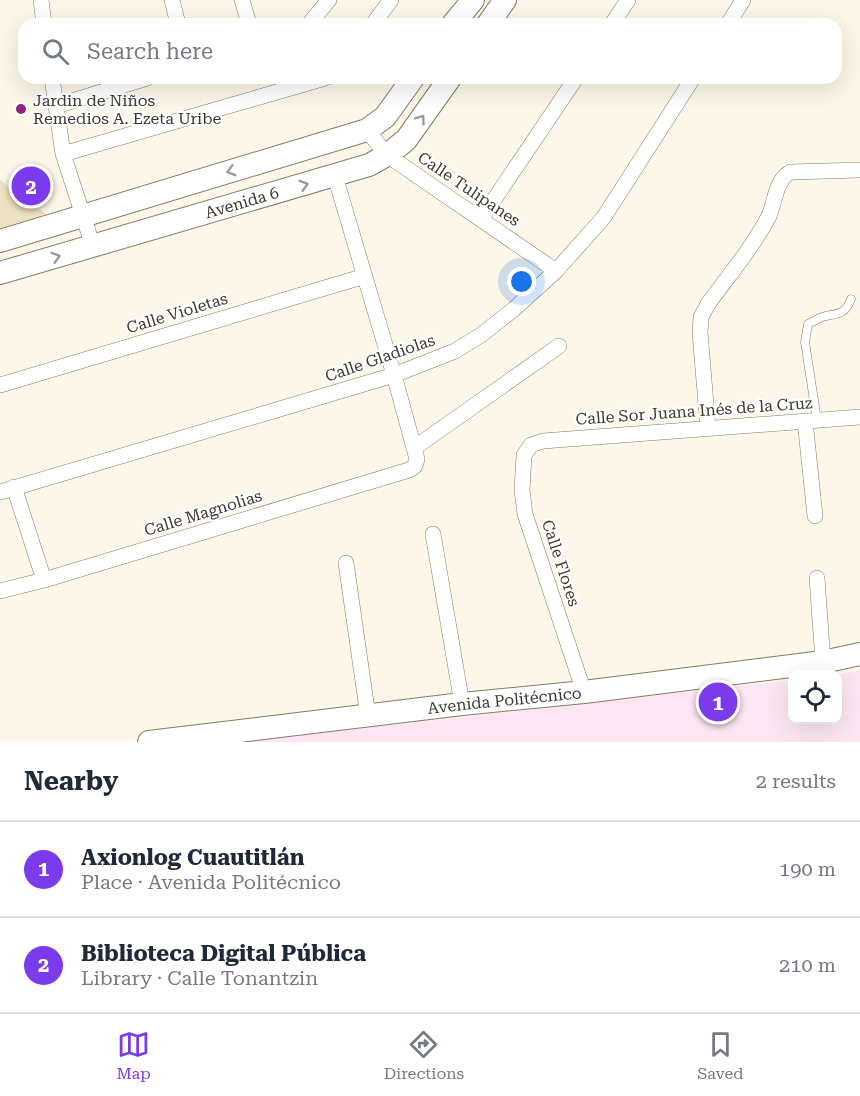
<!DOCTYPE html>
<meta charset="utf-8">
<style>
:root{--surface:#fff;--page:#f2f2f3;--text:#1f2937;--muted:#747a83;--line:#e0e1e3;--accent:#7c3aed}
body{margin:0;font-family:"Roboto Serif",serif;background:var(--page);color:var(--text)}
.controls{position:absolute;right:18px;bottom:18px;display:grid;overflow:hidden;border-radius:12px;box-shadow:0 6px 24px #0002}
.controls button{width:54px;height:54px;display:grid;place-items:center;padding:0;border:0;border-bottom:2px solid var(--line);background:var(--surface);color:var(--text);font:30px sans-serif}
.you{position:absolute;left:522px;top:282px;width:21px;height:21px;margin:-15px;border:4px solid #fff;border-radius:50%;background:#1a73e8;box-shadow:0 0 0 9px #1a73e833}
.badge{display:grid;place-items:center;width:39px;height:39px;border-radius:50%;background:var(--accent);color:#fff;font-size:20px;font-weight:700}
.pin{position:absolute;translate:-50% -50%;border:3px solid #fff;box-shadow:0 2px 6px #0006}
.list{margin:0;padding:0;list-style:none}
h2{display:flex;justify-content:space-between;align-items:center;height:78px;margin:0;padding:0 24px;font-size:26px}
h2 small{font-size:20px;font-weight:400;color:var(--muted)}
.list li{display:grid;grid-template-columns:39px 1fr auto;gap:18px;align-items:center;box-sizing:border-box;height:96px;padding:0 24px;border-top:2px solid var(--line)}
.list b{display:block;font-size:22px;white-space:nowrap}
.list p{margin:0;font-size:20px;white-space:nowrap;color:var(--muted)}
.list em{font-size:20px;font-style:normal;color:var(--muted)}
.icon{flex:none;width:33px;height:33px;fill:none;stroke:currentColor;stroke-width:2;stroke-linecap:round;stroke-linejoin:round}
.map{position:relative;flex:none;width:860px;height:742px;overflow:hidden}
.search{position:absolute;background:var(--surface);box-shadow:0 6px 24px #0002;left:18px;right:18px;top:18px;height:66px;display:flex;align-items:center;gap:15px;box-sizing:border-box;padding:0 21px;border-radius:18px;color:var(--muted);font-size:22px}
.sheet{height:270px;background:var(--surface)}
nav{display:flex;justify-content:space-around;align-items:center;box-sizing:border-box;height:84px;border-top:2px solid var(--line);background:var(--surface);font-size:16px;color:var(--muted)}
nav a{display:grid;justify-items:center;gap:3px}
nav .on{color:var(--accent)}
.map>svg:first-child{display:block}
.industrial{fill:#fde6f3}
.green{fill:#eee1c3}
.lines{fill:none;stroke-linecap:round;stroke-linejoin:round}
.lane-casing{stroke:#847b66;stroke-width:9}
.street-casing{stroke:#847b66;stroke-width:16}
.secondary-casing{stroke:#847b66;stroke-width:24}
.lane{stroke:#fff;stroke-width:8}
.street{stroke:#fff;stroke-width:15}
.secondary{stroke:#fff;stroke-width:22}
.oneway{stroke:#9e9c98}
.poi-dot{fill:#912080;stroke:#fff;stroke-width:2}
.labels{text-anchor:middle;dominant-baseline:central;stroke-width:4.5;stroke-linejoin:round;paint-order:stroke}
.poi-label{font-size:16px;fill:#3d3930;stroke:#fff;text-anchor:start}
.street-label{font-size:16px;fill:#3d3930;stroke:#fff}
</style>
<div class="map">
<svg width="860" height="742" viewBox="0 0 860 742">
<rect width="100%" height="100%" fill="#fdf7e9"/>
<!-- industrial -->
<path class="industrial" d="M860,670V742H241L792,680V720H838V675Z"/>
<!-- green -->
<path class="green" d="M0,180L48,215L0,230Z"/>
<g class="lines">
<!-- lane casing -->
<g class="lane-casing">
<path id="lane" d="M817,420L805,342L808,324C813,322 817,319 822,317C836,313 845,316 851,299"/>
</g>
<!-- street casing -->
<g class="street-casing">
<path id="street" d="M41,0L44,24
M172,0L178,24
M242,0L249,24
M309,24L329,0
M373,24L391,0
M612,24L628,0
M728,24L743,0
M52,78L63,154L93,246
M56,106L147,78
M367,130L387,155L556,271
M63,154L325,78
M481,219L576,78
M0,385L365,276
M805,421L815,516
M708,428L700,333L701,317L708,304C729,275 753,247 769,216C775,202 776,178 791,172L860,170
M414,448L559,346
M14,487L44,580
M0,492L394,375L455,351L481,335L514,309L556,271L604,217L693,78
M433,534L462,704
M346,563L368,716
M817,578L823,662
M0,591L44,580L409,470L415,466L417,459L394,375L335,176
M584,692L525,514L522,490L524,455L531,445L543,441L860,417"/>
</g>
<!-- secondary casing -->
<g class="secondary-casing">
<g id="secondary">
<path d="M453,24L473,0"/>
<path d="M488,24L505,0"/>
<path d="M0,241L367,130L385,117L413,78"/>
<path id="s1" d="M0,273L369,165L387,155L406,140L450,78"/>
<path id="s2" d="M149,742L462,704L584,692L823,662L860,654"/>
</g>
</g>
<!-- lane -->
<use href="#lane" class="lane"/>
<!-- street -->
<use href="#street" class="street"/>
<!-- secondary -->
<use href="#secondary" class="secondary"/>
</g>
<!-- one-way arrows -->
<defs><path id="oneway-chevron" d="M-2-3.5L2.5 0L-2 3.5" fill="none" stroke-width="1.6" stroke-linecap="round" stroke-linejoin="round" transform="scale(1.5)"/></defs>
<g class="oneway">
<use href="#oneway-chevron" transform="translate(421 119) rotate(-54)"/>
<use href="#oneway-chevron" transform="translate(231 171) rotate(164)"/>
<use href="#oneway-chevron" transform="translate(304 185) rotate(-16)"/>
<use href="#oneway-chevron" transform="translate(56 257) rotate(-16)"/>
</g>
<!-- markers -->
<circle class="poi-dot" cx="21" cy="109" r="6"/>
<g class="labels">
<!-- poi labels -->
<g class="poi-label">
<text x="33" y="100">Jardin de Niños<tspan x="33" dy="18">Remedios A. Ezeta Uribe</tspan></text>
</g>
<!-- street labels -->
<g class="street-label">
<text transform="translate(469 189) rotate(34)">Calle Tulipanes</text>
<text stroke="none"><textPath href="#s1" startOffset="252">Avenida 6</textPath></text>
<text transform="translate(177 313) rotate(-17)">Calle Violetas</text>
<text transform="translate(380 358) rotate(-19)">Calle Gladiolas</text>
<text transform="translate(694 411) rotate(-4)">Calle Sor Juana Inés de la Cruz</text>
<text transform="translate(203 513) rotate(-17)">Calle Magnolias</text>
<text transform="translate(561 563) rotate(72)">Calle Flores</text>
<text stroke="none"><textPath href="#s2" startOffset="358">Avenida Politécnico</textPath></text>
</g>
</g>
</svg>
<div class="controls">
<button><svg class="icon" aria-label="locate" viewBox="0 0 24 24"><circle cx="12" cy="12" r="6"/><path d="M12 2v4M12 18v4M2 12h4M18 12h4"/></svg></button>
</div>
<div class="you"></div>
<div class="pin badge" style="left:718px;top:702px">1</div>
<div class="pin badge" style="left:31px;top:186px">2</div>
<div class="search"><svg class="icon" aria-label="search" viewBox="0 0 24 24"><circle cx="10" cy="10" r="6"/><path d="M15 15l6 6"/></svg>Search here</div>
</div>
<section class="sheet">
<h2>Nearby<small>2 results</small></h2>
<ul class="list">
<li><span class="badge">1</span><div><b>Axionlog Cuautitlán</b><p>Place · Avenida Politécnico</p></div><em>190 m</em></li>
<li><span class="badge">2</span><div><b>Biblioteca Digital Pública</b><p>Library · Calle Tonantzin</p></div><em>210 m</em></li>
</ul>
</section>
<nav>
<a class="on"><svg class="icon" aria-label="map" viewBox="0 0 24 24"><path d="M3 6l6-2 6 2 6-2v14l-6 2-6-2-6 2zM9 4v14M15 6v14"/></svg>Map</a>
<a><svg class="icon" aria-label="directions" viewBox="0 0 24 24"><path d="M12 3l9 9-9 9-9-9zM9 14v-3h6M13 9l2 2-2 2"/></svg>Directions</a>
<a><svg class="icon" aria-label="saved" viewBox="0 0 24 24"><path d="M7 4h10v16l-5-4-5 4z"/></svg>Saved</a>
</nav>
